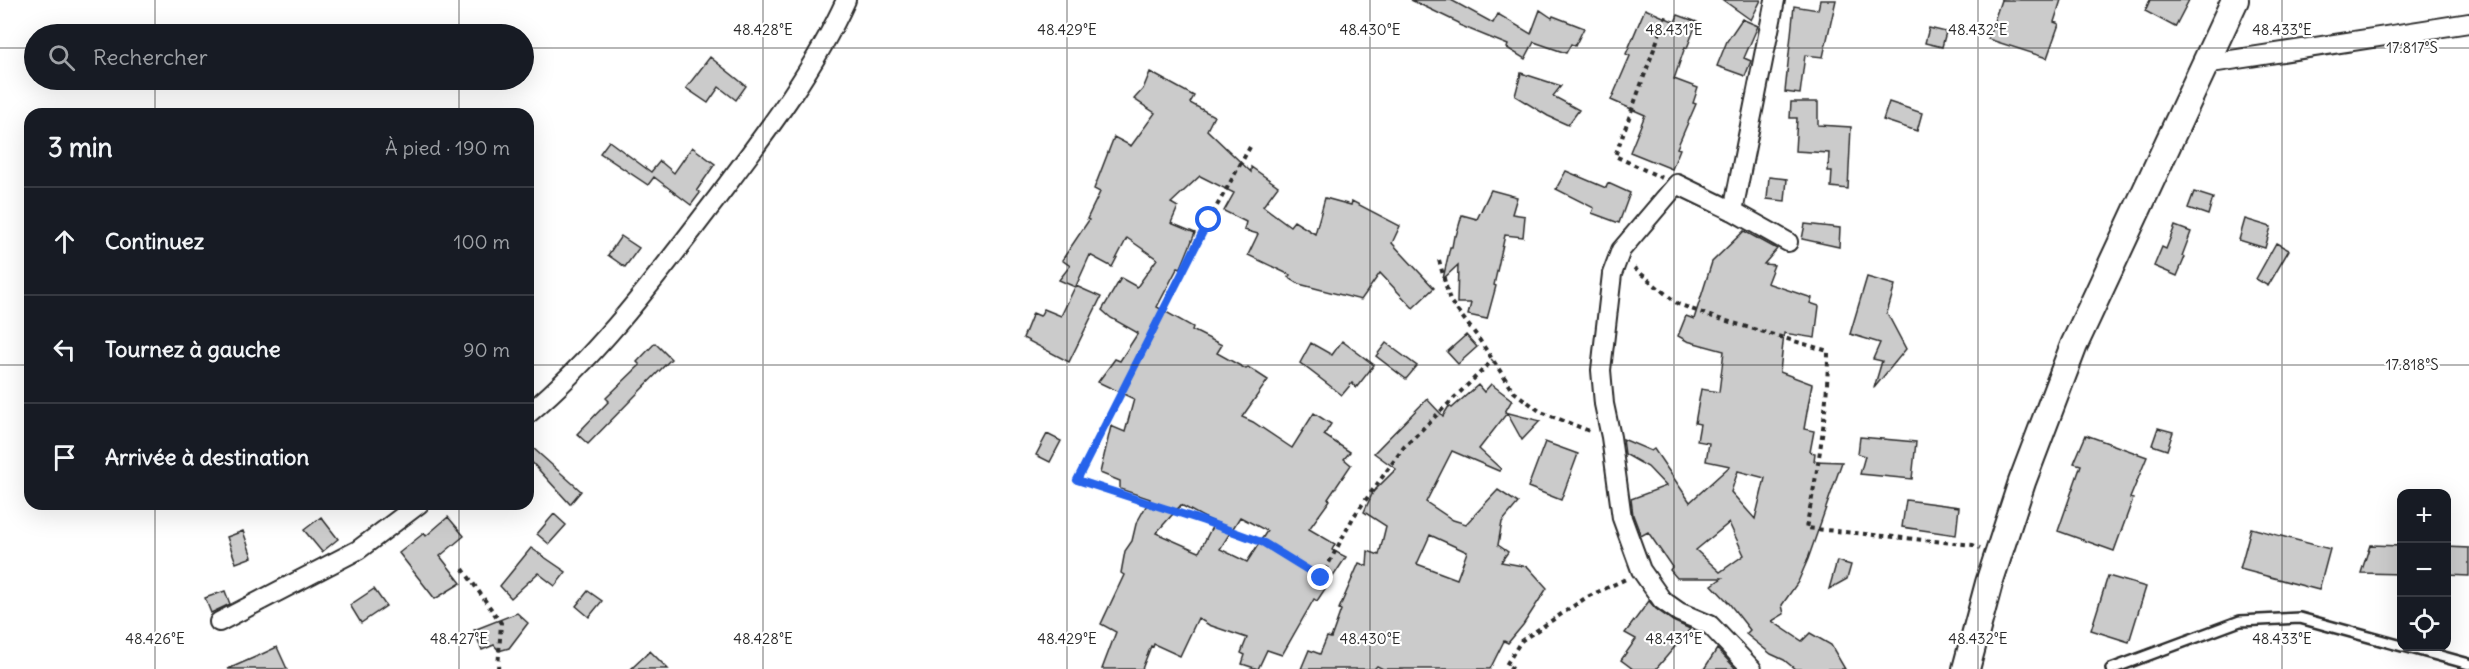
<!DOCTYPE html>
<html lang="fr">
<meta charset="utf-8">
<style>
:root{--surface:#171b24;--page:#20242c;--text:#f1f3f6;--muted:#9ea1a6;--line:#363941}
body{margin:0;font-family:Delius,sans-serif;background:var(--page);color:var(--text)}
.controls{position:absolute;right:18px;bottom:18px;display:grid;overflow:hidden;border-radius:12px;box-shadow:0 6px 24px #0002}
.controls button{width:54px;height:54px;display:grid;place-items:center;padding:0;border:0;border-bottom:2px solid var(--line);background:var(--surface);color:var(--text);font:30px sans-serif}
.stop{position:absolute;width:18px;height:18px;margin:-14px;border:4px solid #2563eb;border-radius:50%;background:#fff}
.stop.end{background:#2563eb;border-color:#fff;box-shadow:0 2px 6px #0008}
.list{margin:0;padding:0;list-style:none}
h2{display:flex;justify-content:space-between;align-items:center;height:78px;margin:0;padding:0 24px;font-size:26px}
h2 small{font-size:20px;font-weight:400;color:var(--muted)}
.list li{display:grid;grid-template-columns:39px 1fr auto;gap:18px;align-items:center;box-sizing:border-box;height:108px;padding:0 24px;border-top:2px solid var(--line)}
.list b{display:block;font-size:22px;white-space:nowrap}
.list em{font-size:20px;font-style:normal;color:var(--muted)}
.icon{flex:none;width:33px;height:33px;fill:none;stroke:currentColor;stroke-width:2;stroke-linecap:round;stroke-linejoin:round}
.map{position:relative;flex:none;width:2469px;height:669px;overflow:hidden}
.search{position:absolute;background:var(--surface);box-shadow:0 6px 24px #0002;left:24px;top:24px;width:510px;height:66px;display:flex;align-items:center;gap:15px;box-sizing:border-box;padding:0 21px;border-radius:33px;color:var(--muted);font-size:22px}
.panel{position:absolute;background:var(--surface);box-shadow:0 6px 24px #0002;left:24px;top:108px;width:510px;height:402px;border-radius:18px}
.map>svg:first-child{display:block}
.building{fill:#cbcbcb;stroke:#2b2b2b;stroke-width:1.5;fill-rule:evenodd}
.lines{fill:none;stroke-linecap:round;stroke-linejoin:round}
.lane-casing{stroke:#2b2b2b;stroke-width:14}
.street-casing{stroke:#2b2b2b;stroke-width:22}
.secondary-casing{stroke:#2b2b2b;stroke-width:30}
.path{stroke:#2b2b2b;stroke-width:4;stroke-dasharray:4.5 4.5;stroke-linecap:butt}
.lane{stroke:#fff;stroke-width:9}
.street{stroke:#fff;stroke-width:18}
.secondary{stroke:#fff;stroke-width:26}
.route{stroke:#2563eb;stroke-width:8}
.ticks{fill:none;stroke:#2b2b2b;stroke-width:1.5;stroke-opacity:0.45}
.ticks-label{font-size:15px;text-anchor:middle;fill:#2b2b2b;stroke:#fff;stroke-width:4.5;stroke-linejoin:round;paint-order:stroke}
</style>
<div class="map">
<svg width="2469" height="669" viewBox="0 0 2469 669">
<rect width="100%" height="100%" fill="#fff"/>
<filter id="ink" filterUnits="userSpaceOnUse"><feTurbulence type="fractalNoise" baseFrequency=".0167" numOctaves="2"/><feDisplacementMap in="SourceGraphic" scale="12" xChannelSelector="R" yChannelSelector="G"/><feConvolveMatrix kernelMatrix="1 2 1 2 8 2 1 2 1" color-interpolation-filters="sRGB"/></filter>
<g filter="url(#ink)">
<!-- building -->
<path class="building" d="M1411,0H1451L1493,23L1498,14L1531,34L1540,10L1552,18L1553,16L1584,28L1575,46L1571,44L1566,53L1534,42L1525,59L1507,48L1508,45L1459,25V23Z
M1723,0H1761L1751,20Z
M1820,0H1836L1823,57L1805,55L1800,94L1785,92L1794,6L1818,10Z
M2001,0H2061L2054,22L2059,24L2047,58L1988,39Z
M2150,0H2189L2175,27L2145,11Z
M1645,9L1675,22L1678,15L1697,22L1687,48L1685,47L1674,79L1698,88L1693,103L1696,104L1677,148L1680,149L1672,169L1630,152L1645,115L1611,100L1630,56L1626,54Z
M1742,19L1758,26L1744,58L1751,61L1745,76L1717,66L1727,41Z
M1929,28L1946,32L1942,47L1925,43Z
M710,57L746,86L736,100L719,87L708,103L686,88Z
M1150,72L1194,96L1190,103L1214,116L1207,130L1251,172V167L1278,186L1263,206L1290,226L1294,221L1315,234L1325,198L1351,205L1352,201L1400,226L1392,243L1434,288L1413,308L1380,273L1361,300L1299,284L1288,277L1290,275L1248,255L1258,234L1244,230L1246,222L1224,211L1234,193L1200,176L1171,203L1178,207L1171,223L1195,233L1181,268L1178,267L1157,307L1193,327L1192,330L1222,345L1217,353L1246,369L1248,367L1268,380L1242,417L1253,422L1292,448L1314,413L1331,424L1324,435L1350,452L1344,459L1351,465L1328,499L1330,500L1309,529L1335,544L1332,550L1346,557L1317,601L1314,599L1282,655L1267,650L1258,669L1242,664L1245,655L1241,653L1247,638L1209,625L1198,618L1180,656L1154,644L1153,647L1151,646L1142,669H1102L1116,632L1101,624L1124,575L1121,573L1125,551L1132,541L1136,524L1150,499L1120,489V481L1100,473L1111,426L1125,432L1134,399L1098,382L1115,359L1120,361L1138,333L1111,318L1102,310L1121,278L1137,287L1157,259L1127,238L1112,267L1090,255L1076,286L1101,297L1069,362L1023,338L1033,313L1040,316L1044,309L1061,316L1075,287L1059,280L1070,266L1062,260L1089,220L1087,219L1100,192L1094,189L1114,137L1131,146L1155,113L1134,99L1143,89ZM1181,505L1214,523L1199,552L1156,533ZM1240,517L1267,531L1247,562L1220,549Z
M1521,73L1561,86L1553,96L1579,110L1568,125L1548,116L1515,96Z
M1791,102H1818V125L1851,127L1848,189L1831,187L1832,171H1828L1829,153L1795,151L1797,118H1790Z
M1889,102L1922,113L1917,131L1883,120Z
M609,141L651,172L660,161L674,173L692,147L715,164L697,190L700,193L691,205L654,177L648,185L600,153Z
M1566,171L1606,188L1608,183L1630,193L1619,223L1592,213L1594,208L1556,189Z
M1769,177L1787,179L1785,201L1767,199Z
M1491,190L1517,197L1512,214L1525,216L1523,237L1505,235L1494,285L1496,286L1487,319L1468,315L1471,303H1457L1458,265L1443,279L1450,247H1452L1454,236H1456L1462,215L1477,219Z
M2194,192L2213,198L2208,215L2188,208Z
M2245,219L2271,227L2265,248L2239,240Z
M1805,224L1840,228L1839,247L1802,239Z
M2175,226L2191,232L2182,256L2185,257L2177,276L2154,266L2162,247L2166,249Z
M1744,231L1777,249L1764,264L1774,265L1767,283L1812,298L1810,303L1819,306L1815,338L1784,333L1780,372L1812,384L1804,429L1814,431L1810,452L1815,453L1814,461L1842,462L1808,559L1798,582L1782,605L1784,614L1772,621L1802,641L1810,633L1831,645L1845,669H1795L1784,660L1771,654L1746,634L1750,630L1728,602L1712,585L1722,578H1677L1670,570L1672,567L1648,532L1641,536L1633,515L1631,499L1666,486L1648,467L1625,454L1623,439L1651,451L1654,449L1690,502L1730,466L1706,461L1709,443L1697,441L1700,424L1695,423L1701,389L1719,392L1724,351L1687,341L1678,336L1686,316L1694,319L1712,262ZM1738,471L1765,478L1755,519L1731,492ZM1729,523L1744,555L1720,572L1696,550Z
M621,236L639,248L625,267L608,255Z
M2276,243L2289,250L2268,286L2256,279Z
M1867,277L1895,285L1887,313L1906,349L1874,388L1882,361L1873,359L1880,343L1850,334Z
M1466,335L1477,347L1458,364L1447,352Z
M1342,341L1374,365L1356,388L1352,383L1342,395L1300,363L1311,343L1332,355Z
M655,343L671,359L588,444L577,434L609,401L606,398L640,365L637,362Z
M1386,343L1417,366L1406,379L1376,356Z
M1491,384L1512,400L1505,412L1540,421L1522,440L1507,413L1479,449L1501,469L1499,471L1452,451L1426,502L1453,520L1466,524L1498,490L1518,503L1502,522L1498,545L1508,552L1501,562L1528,567L1547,588L1523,625L1508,643L1504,641L1490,669H1383L1377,666L1374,669H1301L1309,650L1320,654L1327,637L1331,638L1341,610L1339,609L1359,563L1367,566L1368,551L1379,555L1386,526L1364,512L1373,492L1396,469L1374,453L1427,399L1443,416L1449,406L1452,408L1478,385L1484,392ZM1430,535L1467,552L1457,579L1417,564Z
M2158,428L2173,432L2167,450L2152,445Z
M1047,434L1061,441L1050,462L1036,455Z
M2086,435L2147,457L2130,498L2133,499L2114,551L2058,531L2081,465L2074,463Z
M1860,437L1916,442L1912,479L1860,474L1865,456L1858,454Z
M1545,442L1578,454L1561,500L1528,487Z
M533,448L581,491L570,504L528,458V453Z
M1906,500L1959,507L1956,535L1902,527Z
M554,514L566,525L549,544L537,534Z
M321,517L338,539L322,552L304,530Z
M448,517L464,536L440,556L461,583L435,599L399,553L424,533L426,536Z
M2251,528L2330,549L2319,590L2240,569Z
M243,531L252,557L236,563L227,537Z
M2370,545L2402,546V574L2361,573Z
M2446,547L2469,548V576L2446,575Z
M531,548L566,572L555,586L538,573L511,598L500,586Z
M1837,561L1851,565L1847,579L1829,589Z
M2108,576L2146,587L2129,642L2091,630Z
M374,589L386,606L361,623L350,605Z
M225,591L230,604L211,613L205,598Z
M588,591L602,601L589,617L576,606Z
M1649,601L1656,609L1673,621L1690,629L1656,669H1633L1621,660L1636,639L1625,633Z
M517,613L528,623L509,648L499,651L494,645L482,650L474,630Z
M277,647L287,669H228L260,655Z
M1717,649L1723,655L1736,669H1704Z
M650,651L668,669H631Z"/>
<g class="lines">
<!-- lane casing -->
<g class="lane-casing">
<path id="lane" d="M2404,646L2469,664
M2111,669L2240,621L2300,618L2402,646"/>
</g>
<!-- street casing -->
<g class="street-casing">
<path id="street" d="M2205,64L2469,23
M1733,211L1775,0
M528,414C600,354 657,276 714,202C762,138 813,73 846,0
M219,622L358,550L419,504
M1752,669L1710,625L1679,612L1662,600L1641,570L1622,518L1611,437L1604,404L1601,370L1612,274L1621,250L1677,184L1733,211L1788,242"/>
</g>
<!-- secondary casing -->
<g class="secondary-casing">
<path id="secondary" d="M1966,669L1989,583L2022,482L2074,345L2235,0"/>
</g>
<!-- path -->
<path class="path" d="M1250,147L1209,220L1077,480L1205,521L1264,543L1321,578L1354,516L1404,447L1493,360
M1662,178L1615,156L1666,16
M1439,260L1450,301L1477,336L1514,392L1541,412L1592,432
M1634,268L1678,304L1713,317L1828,351C1828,410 1818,470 1806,528L1973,545L1980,548
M463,569L501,623L498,669
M1513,669L1506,665L1521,641L1587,597L1628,578"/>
<!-- lane -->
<use href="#lane" class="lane"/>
<!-- street -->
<use href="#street" class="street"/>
<!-- secondary -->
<use href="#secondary" class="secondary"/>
</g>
</g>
<g class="lines" filter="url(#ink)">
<!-- route -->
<path class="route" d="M1209,220L1077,480L1204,521L1264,543L1321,578"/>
</g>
<!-- ticks -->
<path class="ticks" d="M155,0V34M459,0V34M763,0V669M1067,0V669M1370,0V669M1674,0V669M1978,0V669M2282,0V669M0,48H34M524,48H2469M155,80V114M459,80V114M0,365H30M528,365H2469M155,504V669M459,504V669"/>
<g class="ticks-label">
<text x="763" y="35">48.428°E</text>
<text x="1067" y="35">48.429°E</text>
<text x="1370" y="35">48.430°E</text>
<text x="1674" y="35">48.431°E</text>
<text x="1978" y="35">48.432°E</text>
<text x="2282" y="35">48.433°E</text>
<text x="2412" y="53">17.817°S</text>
<text x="2412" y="370">17.818°S</text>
<text x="155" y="644">48.426°E</text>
<text x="459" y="644">48.427°E</text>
<text x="763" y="644">48.428°E</text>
<text x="1067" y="644">48.429°E</text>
<text x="1370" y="644">48.430°E</text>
<text x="1674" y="644">48.431°E</text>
<text x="1978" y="644">48.432°E</text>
<text x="2282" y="644">48.433°E</text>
</g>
</svg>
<div class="controls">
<button>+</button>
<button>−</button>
<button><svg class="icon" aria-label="locate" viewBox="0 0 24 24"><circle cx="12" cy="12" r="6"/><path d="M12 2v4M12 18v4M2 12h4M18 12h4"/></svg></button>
</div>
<div class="stop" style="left:1209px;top:220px"></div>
<div class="stop end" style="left:1321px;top:578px"></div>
<div class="search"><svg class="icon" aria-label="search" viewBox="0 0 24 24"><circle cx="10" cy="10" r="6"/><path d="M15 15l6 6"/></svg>Rechercher</div>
<section class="panel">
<h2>3 min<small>À pied · 190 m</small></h2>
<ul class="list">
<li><svg class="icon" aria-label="ahead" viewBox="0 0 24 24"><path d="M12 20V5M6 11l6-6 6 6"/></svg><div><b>Continuez</b></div><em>100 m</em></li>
<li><svg class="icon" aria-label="left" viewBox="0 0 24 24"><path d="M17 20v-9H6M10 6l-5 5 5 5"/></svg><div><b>Tournez à gauche</b></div><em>90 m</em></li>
<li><svg class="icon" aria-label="arrive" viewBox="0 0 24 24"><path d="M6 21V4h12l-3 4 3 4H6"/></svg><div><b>Arrivée à destination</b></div></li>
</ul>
</section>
</div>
